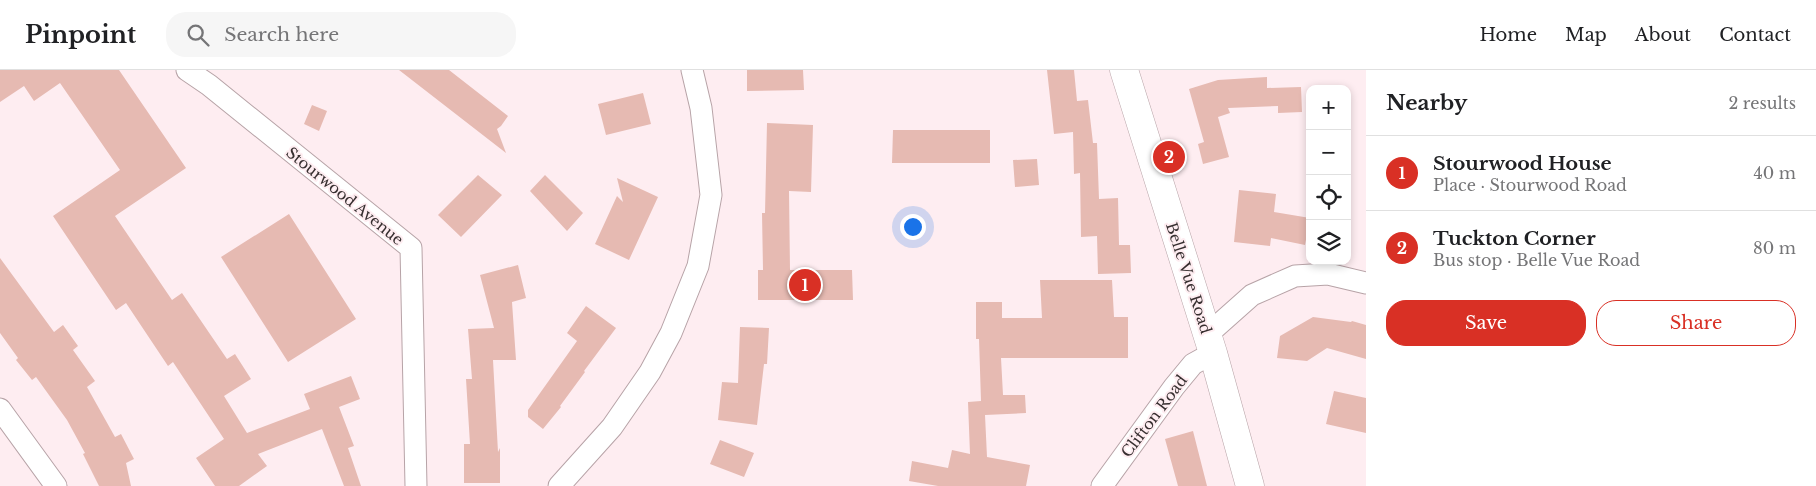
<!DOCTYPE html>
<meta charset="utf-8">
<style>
:root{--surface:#fff;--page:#f6f6f6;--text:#202124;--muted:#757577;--line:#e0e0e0;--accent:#d93025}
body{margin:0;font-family:"Libre Baskerville",serif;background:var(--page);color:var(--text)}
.controls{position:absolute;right:15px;top:15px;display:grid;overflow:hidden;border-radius:10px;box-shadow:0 2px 8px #0003}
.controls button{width:45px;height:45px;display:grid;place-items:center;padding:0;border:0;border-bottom:1px solid var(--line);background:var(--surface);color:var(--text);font:25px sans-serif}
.you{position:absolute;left:912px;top:156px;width:18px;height:18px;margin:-12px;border:4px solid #fff;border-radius:50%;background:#1a73e8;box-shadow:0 0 0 8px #1a73e833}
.badge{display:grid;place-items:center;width:32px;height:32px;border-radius:50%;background:var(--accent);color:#fff;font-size:16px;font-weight:700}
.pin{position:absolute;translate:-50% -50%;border:2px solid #fff;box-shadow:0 1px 5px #0006}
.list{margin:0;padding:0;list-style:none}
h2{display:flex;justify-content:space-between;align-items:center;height:65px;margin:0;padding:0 20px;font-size:21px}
h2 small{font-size:16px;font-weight:400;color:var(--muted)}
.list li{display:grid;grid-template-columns:32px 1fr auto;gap:15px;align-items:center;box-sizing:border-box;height:75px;padding:0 20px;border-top:1px solid var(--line)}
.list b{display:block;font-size:19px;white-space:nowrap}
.list p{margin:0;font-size:16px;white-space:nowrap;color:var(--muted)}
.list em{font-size:16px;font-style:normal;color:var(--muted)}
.actions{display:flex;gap:10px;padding:15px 20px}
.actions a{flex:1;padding:11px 0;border:1px solid var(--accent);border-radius:20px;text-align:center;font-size:18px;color:var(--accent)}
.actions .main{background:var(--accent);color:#fff}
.icon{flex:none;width:28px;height:28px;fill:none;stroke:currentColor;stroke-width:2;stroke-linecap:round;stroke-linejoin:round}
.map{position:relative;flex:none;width:1366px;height:416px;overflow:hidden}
header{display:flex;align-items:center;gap:30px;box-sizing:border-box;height:70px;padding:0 25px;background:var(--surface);border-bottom:1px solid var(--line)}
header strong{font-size:24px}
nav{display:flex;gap:28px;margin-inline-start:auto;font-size:18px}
.search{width:350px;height:45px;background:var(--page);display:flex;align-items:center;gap:12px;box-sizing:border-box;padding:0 18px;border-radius:20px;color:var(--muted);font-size:19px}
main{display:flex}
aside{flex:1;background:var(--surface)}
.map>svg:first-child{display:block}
.building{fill:#e6bab2}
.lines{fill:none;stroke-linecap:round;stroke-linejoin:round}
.minor-casing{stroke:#b7a3a7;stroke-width:23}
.secondary-casing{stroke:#b7a3a7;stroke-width:29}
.minor{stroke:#fff;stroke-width:21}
.secondary{stroke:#fff;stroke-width:28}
.labels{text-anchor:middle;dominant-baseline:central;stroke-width:4;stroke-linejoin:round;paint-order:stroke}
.street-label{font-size:15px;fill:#372f30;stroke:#feedf1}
</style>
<header>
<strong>Pinpoint</strong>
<div class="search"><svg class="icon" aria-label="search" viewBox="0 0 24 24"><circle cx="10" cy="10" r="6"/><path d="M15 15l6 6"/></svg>Search here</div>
<nav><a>Home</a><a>Map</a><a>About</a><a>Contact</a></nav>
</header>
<main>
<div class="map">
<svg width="1366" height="416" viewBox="0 0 1366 416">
<rect width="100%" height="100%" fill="#feedf1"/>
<!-- building -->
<path class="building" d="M0,0H119L186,98L115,146L172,230L182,223L227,289L235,284L251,309L224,326L247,363L310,339L304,324L351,306L360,329L339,337L354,376L348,378L361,416H344L322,359L258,384L267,396L239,416H215L196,388L224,369L173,292L168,296L126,233L116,240L53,146L120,100L60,13L34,31L24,16L0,32Z
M399,0H449L508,46L501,56L497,59L506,83Z
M747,0H803L804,20L747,21Z
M1047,0H1074L1077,31L1088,30L1093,73H1097L1099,129L1118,128L1119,175H1130L1131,203L1098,204L1097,166L1081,167L1080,103L1074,104L1073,62L1054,64Z
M1267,7V18L1301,17L1302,42L1278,43V36L1228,38L1230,43L1218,47L1229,87L1203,94L1198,74L1204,72L1189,19L1218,10Z
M643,23L651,54L606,65L598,34Z
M312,35L327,41L319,61L304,54Z
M767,53L813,55L811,122L789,121L790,200H852L853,230H758V200H763L762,143H765Z
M893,60H990V93H892Z
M1037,89L1039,115L1015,117L1013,90Z
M478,105L502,125L461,167L438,145Z
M545,105L583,143L567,161L530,121Z
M617,108L658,127L629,190L595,174L617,126L623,132Z
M1239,120L1276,124L1274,142L1310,148L1305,175L1271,168L1270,176L1234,172Z
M289,144L356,249L288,292L221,187Z
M0,188L54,262L63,255L78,276L73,280L95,311L87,317L115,367L121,364L134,389L126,393L131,416H99L83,384L85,383L67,350L36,307L32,310L16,290L18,288L0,263Z
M518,195L526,228L512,232L516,290H493L498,382L500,378V413H464V374H470L466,309H472L468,259L494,258L480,205Z
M1040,210H1112L1114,247H1128V288H1001L1003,325H1025L1026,343L985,345L987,387L1030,395L1026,416H938L909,411L912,391L948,398L952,380L970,384L968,332L981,331L979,269H976V232H1002V248H1042Z
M586,236L616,258L584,301L585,302L560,336L561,337L543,359L528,347V340L577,271L567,263Z
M1313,247L1351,252L1352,251L1366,255V289L1327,278L1307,291L1277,288L1280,266Z
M740,257L769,258L767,294H764L757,355L718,350L722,312L738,313Z
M1334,321L1366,328V363L1326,354Z
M1193,361L1207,416H1178L1165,369Z
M720,370L754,383L744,407L710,394Z"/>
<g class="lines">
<!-- minor casing -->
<g class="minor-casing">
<path id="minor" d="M187,0L209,15L411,178L416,416
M1207,265L1252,225L1295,206L1328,204L1366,213
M0,339L56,416
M559,416L612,357L650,302L671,263L698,196L711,125L701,38L692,0
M1102,416L1174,317L1193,294L1213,283"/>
</g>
<!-- secondary casing -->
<g class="secondary-casing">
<path id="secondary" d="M1124,0L1213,283L1250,416"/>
</g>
<!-- minor -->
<use href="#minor" class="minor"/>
<!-- secondary -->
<use href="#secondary" class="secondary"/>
</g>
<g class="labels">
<!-- street labels -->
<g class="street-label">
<text transform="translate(345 126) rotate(39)">Stourwood Avenue</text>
<text transform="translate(1189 208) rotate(72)">Belle Vue Road</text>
<text transform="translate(1154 346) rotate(-53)">Clifton Road</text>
</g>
</g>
</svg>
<div class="controls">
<button>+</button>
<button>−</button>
<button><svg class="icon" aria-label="locate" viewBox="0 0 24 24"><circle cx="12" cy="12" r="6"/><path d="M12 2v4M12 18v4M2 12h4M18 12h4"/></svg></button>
<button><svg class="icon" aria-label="layers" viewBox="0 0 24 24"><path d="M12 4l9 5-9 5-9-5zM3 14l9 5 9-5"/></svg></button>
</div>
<div class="you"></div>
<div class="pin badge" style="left:805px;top:215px">1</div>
<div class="pin badge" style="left:1169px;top:87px">2</div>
</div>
<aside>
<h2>Nearby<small>2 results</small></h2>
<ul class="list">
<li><span class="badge">1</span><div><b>Stourwood House</b><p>Place · Stourwood Road</p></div><em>40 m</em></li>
<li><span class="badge">2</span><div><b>Tuckton Corner</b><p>Bus stop · Belle Vue Road</p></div><em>80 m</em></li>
</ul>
<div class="actions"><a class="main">Save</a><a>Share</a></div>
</aside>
</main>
